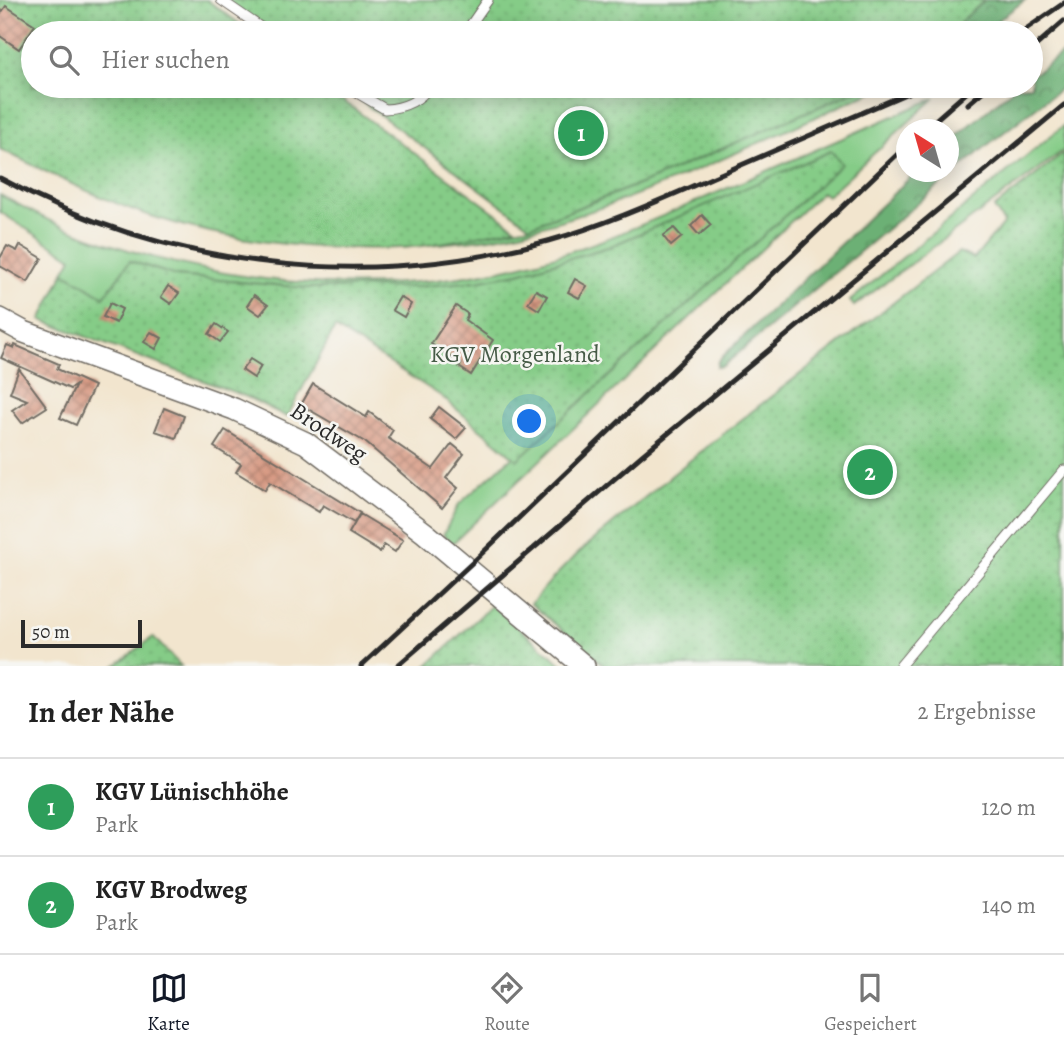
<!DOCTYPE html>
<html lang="de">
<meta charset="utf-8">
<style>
:root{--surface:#fff;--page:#f2f2f2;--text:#222;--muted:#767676;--line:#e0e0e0;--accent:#111827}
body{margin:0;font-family:Alegreya,serif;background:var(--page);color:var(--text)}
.compass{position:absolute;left:896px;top:119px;width:63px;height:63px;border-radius:50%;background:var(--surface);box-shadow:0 4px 18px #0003;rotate:323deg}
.scale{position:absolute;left:21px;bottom:18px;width:121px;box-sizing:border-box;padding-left:7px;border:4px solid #2b2b2b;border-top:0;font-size:19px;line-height:24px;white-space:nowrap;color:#2b2b2b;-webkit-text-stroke:5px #f6f6f2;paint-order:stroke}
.you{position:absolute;left:530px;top:422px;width:24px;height:24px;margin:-18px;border:5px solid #fff;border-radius:50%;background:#1a73e8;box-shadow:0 0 0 10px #1a73e833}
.badge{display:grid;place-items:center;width:46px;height:46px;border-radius:50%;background:var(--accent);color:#fff;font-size:23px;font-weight:700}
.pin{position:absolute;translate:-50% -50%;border:4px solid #fff;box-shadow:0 2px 7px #0006}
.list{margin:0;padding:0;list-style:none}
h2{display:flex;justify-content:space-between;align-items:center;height:91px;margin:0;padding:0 28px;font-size:30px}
h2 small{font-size:23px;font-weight:400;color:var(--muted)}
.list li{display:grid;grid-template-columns:46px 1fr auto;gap:21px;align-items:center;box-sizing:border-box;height:98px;padding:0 28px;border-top:2px solid var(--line)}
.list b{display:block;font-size:26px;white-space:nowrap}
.list p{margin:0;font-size:23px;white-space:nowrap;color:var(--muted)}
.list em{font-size:23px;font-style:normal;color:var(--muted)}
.icon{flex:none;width:38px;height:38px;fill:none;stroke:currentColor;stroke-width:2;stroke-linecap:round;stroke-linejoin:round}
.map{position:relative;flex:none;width:1064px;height:666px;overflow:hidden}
.search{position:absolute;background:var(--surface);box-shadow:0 4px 18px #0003;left:21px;right:21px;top:21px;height:77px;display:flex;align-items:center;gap:18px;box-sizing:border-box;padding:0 24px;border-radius:38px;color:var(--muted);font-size:26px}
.sheet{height:287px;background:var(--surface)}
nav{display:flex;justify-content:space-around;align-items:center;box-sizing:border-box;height:98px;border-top:2px solid var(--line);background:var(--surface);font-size:19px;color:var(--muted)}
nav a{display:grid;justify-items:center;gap:4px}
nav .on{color:var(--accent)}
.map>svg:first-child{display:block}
.grass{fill:#85cc87;stroke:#587c59;stroke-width:2}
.forest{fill:url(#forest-crowns);stroke:#4c6e50;stroke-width:2}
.park{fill:url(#park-dots);stroke:#587c59;stroke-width:2}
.building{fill:url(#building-cross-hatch)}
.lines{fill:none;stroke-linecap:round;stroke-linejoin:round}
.service-casing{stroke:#716c64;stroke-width:11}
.tertiary-casing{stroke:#716c64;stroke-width:24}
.service{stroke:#fff;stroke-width:9}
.tertiary{stroke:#fff;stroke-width:21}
.rail{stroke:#2b2b2b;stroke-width:5}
.labels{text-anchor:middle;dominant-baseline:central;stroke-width:5;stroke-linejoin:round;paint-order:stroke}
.park-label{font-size:24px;fill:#465b47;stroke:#f6f6f2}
.street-label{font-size:24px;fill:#2b2b2b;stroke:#f6f6f2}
</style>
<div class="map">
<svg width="1064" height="666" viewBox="0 0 1064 666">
<defs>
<pattern id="forest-crowns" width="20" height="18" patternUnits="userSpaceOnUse" patternTransform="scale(1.75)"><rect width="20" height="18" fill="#6cb074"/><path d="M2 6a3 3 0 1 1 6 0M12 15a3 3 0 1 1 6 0" fill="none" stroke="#598f5f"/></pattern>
<pattern id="park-dots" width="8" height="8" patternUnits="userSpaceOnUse" patternTransform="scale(1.75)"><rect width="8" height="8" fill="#85cc87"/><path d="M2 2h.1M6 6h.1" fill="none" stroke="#73af75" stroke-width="1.8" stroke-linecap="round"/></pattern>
<pattern id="building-cross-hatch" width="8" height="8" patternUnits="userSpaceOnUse" patternTransform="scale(1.75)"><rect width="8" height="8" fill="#d79982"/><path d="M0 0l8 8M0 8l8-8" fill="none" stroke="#af7d6b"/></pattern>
</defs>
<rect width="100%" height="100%" fill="#f6f6f2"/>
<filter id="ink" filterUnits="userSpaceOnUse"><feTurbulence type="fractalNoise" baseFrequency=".0143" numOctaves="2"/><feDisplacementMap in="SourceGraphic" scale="14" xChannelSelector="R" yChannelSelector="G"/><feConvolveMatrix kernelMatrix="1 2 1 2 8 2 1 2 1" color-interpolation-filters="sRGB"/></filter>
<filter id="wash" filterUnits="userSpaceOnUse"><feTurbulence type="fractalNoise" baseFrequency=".00686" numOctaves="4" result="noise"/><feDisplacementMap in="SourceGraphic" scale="28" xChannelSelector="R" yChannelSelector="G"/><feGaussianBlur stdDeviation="1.57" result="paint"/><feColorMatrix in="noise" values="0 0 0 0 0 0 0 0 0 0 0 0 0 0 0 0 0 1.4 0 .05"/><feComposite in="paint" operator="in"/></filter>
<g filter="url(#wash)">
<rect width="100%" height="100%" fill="#f2e5ce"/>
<!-- grass -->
<path class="grass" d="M866,86H885C768,137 647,200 524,231C484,241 442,243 402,248L530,226L650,180Z
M935,98L827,196L822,192L453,543L443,535L459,504L841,164L831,152L609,247L519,273L477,281L417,287L306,288L176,276L130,261L104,297L64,272L72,258L0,212V195C22,206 44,219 66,228C209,285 368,301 518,266C588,250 655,219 721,191C792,160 864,129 935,98Z
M1064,125V150L854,306L850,301Z"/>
<!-- forest -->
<path class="forest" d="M985,0H1025L984,31H969L959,23Z
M1064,52V86L990,143L723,366L717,367L718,361L916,172H948L949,143L1016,86H1031V76Z"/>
<!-- park -->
<path class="park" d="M0,0H207L252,33H33V86H323L516,228C478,235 438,246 400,248C317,251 231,242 151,216C99,199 49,173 0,149Z
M225,0H985L960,22L969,31L966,33H270Z
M341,86H866L650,180L530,226Z
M831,151L842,164L517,460L441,396L335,328L287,417L247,397L41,320L64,272L104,297L130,261L176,276L306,288L417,287L477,281L519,273L609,247Z
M1064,153V666H605L531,604C566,558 616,522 660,485C758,404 859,330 959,252L974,259L1004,223L994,208Z
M492,605L564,666H427Z
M153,637L181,666H115Z"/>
<g id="blocks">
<!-- building -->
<path class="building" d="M6,6L35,25L19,49L0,36V15Z
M702,215L711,225L699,235L691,226Z
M674,228L682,237L671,246L663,236Z
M20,245L42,258L28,282L0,266V258L7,246L17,251Z
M575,279L587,286L579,298L568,292Z
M168,286L179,293L171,304L161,297Z
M536,290L547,296L539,310L528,303Z
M254,295L268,305L260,315L247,306Z
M400,297L411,304L404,317L392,310Z
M110,303L122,309L116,323L103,317Z
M456,306L468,314L465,320L493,340L471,375L459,367L461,364L431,344Z
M216,324L228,332L220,342L209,334Z
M151,332L162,338L156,349L144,342Z
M7,345L14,348L15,345L59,364L57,369L94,386L76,425L60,418L76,385L70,389L1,358Z
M250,359L261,366L254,378L242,370Z
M19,369L47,407L22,423L12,410L27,400L10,393Z
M313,384L366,417L369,412L393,430L388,438L433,469L452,444L464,454L446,478L458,488L442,508L365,442L301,405Z
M439,407L466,428L456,439L430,419Z
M164,408L184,416L176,438L155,431Z
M225,430L360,513L354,523L323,505L319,512L270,482L265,490L236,472L241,464L214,447Z
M360,514L403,540L395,552L384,545L380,552L349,533Z"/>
</g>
</g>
<g filter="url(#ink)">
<use href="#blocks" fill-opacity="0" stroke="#716c64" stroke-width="2"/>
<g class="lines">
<!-- service casing -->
<g class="service-casing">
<path id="service" d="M221,0L269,33
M465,33L488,0
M345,86L385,109C404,108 419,102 430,86
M900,666L1064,470"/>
</g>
<!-- tertiary casing -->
<g class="tertiary-casing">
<path id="tertiary" d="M0,319L24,332L234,409L306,443L425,533L584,666"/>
</g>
<!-- service -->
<use href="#service" class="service"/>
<!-- tertiary -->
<use href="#tertiary" class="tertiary"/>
<!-- rail -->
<path class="rail" d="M1020,33L1064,3
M1031,50L1064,21
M968,104L989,86
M924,130L974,86
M0,178C167,269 364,291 548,241C609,224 667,197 725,172C791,143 858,115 924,86
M361,666L474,561L906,146
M397,666L641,456L1064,105"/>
</g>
</g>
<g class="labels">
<!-- park labels -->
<g class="park-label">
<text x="515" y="354">KGV Morgenland</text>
</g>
<!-- street labels -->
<g class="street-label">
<text transform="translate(329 432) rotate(34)">Brodweg</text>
</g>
</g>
</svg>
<svg class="compass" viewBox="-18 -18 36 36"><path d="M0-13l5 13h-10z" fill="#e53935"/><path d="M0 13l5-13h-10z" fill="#767676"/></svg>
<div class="scale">50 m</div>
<div class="you"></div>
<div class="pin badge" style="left:581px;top:133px;background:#2e9e5b">1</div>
<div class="pin badge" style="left:870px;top:472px;background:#2e9e5b">2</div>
<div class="search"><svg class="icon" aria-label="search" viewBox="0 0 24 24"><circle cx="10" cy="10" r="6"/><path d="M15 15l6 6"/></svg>Hier suchen</div>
</div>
<section class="sheet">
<h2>In der Nähe<small>2 Ergebnisse</small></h2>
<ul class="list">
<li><span class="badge" style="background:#2e9e5b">1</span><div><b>KGV Lünischhöhe</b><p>Park</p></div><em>120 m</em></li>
<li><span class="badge" style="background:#2e9e5b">2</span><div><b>KGV Brodweg</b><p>Park</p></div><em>140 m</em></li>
</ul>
</section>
<nav>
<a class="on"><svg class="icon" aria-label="map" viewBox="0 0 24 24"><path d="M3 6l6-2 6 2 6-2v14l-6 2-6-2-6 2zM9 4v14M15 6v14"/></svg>Karte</a>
<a><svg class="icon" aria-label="directions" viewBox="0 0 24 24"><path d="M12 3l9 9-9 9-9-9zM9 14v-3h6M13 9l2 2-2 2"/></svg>Route</a>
<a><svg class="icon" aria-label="saved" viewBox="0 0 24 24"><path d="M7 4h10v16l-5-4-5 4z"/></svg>Gespeichert</a>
</nav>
